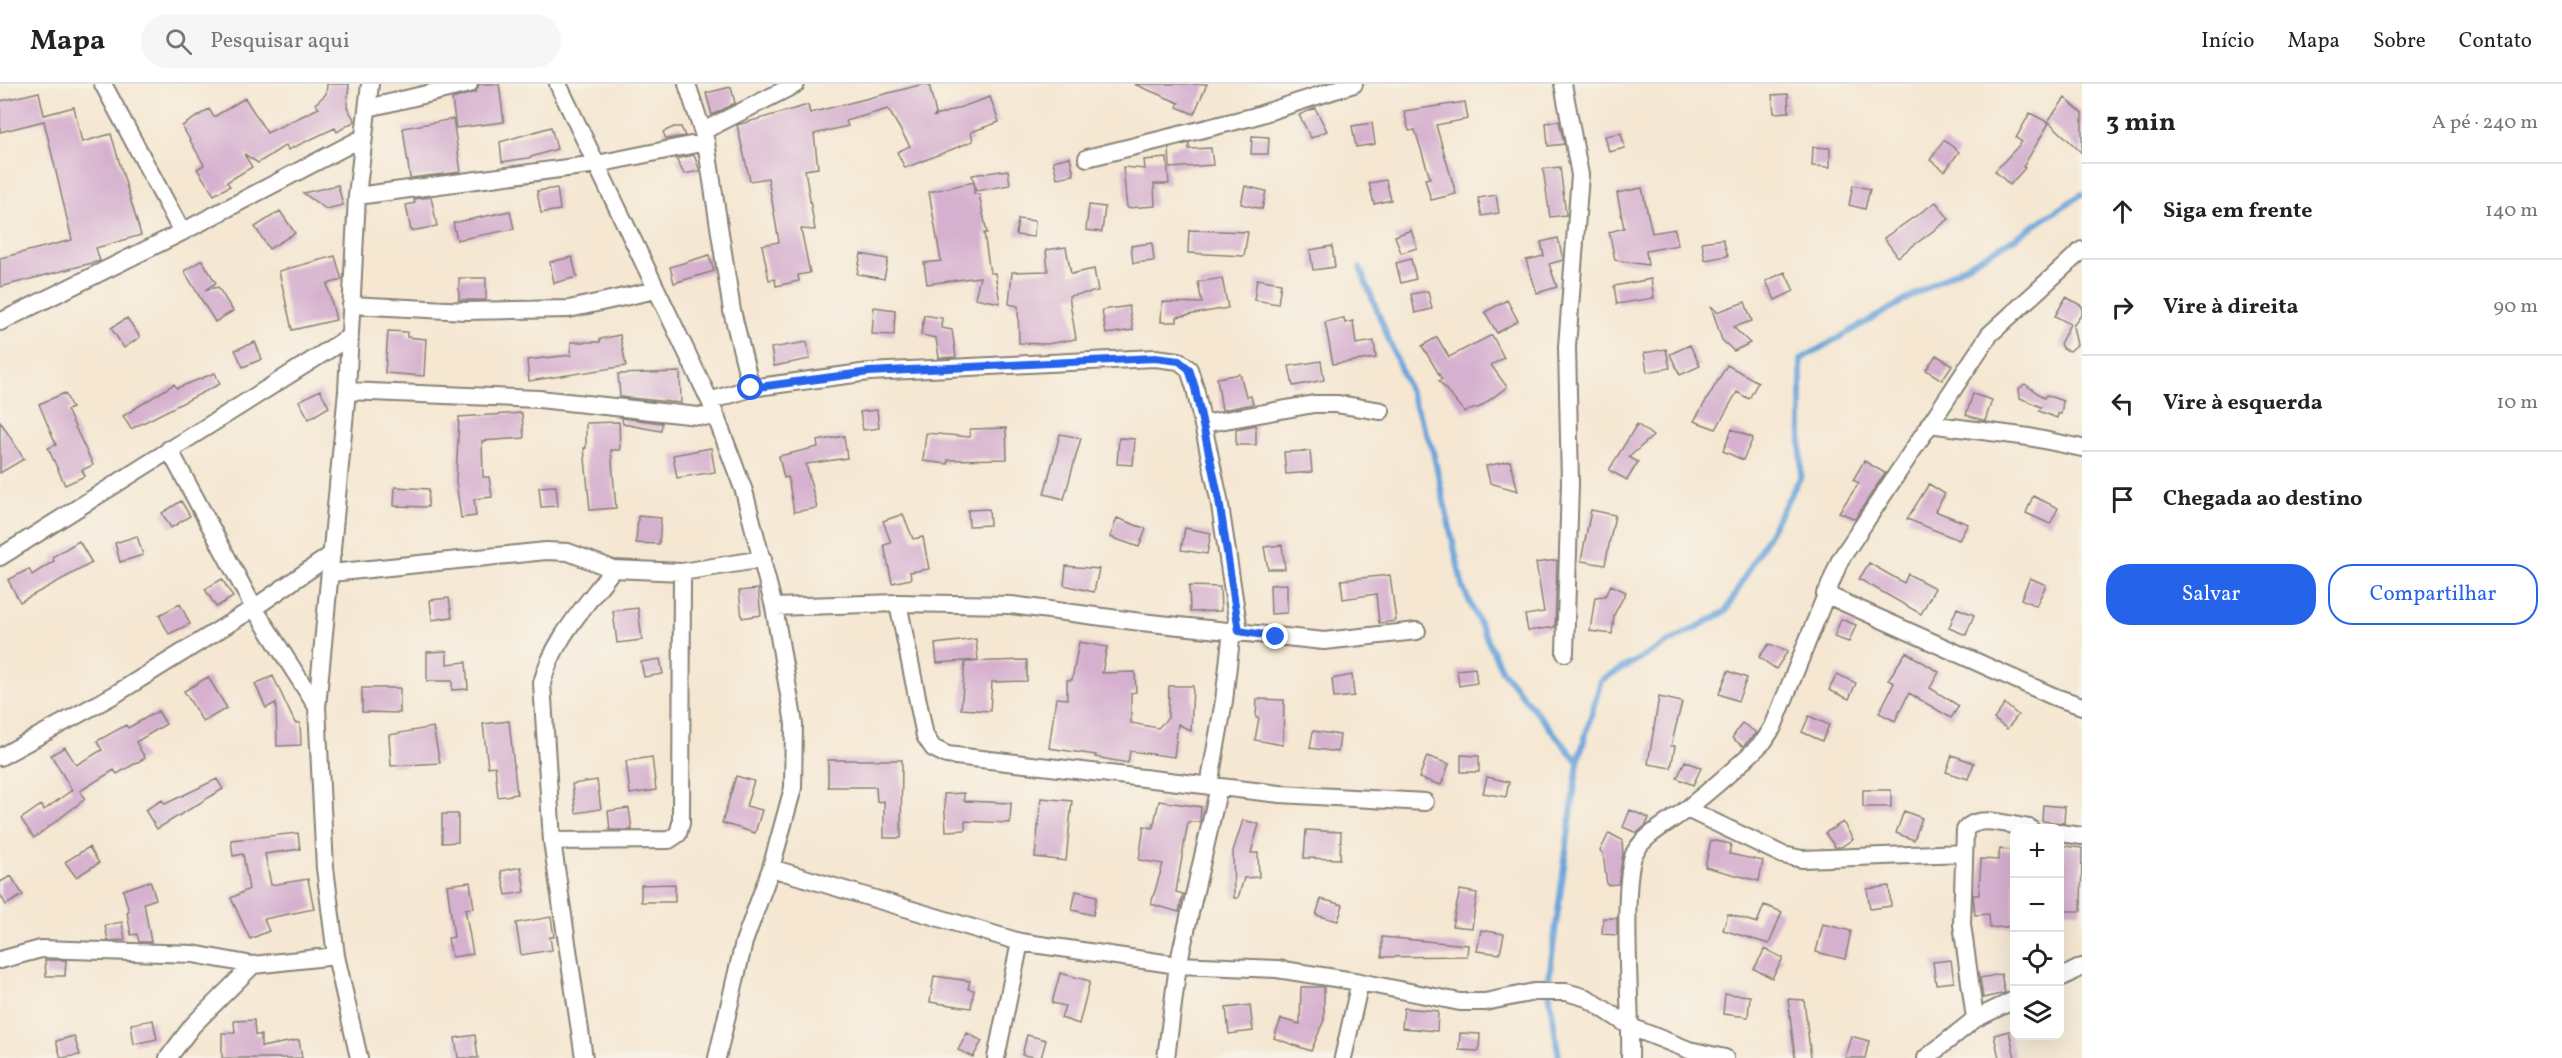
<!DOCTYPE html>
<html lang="pt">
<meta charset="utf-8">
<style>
:root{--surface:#fff;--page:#f6f6f6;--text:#222;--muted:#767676;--line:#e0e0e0;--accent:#2563eb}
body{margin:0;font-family:Vollkorn,serif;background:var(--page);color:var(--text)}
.controls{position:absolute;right:18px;bottom:18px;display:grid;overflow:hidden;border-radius:12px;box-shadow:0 6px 24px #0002}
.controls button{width:54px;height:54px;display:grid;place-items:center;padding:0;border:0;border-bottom:2px solid var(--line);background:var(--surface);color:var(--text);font:30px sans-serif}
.stop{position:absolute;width:18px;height:18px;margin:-14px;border:4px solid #2563eb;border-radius:50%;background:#fff}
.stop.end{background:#2563eb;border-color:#fff;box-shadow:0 2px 6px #0008}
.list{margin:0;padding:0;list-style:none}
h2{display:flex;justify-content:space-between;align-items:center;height:78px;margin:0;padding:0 24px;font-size:26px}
h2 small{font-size:20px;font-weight:400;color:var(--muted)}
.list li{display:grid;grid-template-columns:39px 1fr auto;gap:18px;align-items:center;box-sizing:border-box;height:96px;padding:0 24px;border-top:2px solid var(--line)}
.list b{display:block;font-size:22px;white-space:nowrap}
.list em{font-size:20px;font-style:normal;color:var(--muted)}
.actions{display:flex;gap:12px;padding:18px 24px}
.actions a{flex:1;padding:14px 0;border:2px solid var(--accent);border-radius:24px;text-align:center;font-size:21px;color:var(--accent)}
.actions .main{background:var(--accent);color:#fff}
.icon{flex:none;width:33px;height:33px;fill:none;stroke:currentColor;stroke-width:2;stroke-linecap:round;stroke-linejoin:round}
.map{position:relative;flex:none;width:2082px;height:974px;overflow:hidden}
header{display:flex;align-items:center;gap:36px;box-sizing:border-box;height:84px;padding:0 30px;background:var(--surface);border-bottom:2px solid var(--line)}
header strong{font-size:28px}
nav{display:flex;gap:33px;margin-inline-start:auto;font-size:21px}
.search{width:420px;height:54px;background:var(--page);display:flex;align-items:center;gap:15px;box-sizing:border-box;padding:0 21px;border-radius:33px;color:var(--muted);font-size:22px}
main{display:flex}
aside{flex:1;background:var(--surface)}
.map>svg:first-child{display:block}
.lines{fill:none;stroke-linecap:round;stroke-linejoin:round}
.stream{stroke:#6aa4da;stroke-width:6}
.building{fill:#d6b0cf}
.minor-casing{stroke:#888277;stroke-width:20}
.minor{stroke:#fff;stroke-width:16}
.route{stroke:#2563eb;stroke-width:8}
</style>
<header>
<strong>Mapa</strong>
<div class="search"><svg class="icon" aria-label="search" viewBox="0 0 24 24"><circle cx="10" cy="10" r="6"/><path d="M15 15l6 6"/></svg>Pesquisar aqui</div>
<nav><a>Início</a><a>Mapa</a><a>Sobre</a><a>Contato</a></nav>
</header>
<main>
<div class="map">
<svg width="2082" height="974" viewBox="0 0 2082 974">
<rect width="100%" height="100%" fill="#f7f3e8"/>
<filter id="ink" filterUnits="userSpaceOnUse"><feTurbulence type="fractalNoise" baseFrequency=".0167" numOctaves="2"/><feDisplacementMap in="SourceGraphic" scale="12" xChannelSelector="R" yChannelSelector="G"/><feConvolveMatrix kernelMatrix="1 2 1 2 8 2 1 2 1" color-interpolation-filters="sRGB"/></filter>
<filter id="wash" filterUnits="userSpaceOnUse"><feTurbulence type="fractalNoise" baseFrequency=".008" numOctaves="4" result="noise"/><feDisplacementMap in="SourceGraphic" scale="24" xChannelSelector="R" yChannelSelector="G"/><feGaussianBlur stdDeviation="1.35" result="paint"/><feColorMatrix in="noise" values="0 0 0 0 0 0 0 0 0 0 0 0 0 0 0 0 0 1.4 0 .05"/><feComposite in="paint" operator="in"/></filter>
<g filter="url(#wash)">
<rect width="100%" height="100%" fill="#f5e7d2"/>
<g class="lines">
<!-- stream -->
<path class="stream" d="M1360,184L1432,363L1463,504L1502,587L1578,678
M1559,974L1548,901L1578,678L1601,596L1726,527L1801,392V275L2015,154L2082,110"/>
</g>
<g id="blocks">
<!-- building -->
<path class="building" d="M327,0H349L347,23L355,37L337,48L335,44L288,66L286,61L258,79L244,70L252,83L227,98L230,102L214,111L197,85L204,81L182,42L209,25L214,33L245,14L267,49L319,24L315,20L326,10Z
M479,0H499L504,38L456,44L452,15L476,8Z
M924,0H929L936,30L933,33L990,13L999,38L971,48L973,57L905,84L897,68L910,62L888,25L846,37L848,42L814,50L818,84L805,86L815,146L801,145L810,189L798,191L799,197L776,202L775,195L769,196L762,161L779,158L768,94L750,97L737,41L808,21L810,29Z
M1134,0H1207L1194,30L1177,23L1179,19Z
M731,3L735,19L712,31L706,9Z
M39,8L44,31L74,23L82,58L111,50L141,151L96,164L100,177L0,203V174L72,156L44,37L0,48V17Z
M1788,10L1789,28L1774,29L1772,11Z
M2065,14L2082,29V69L2048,37Z
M1465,18L1468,35L1436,41L1456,110L1431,116L1425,95L1430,94L1415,46L1409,47L1404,27Z
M1315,24L1327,47L1311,54L1299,31Z
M2030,29L2049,39L2023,83L2025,84L2010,101L1995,87L2022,58L2016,54Z
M453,35L461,88L410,94L403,44Z
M1559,37L1564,60L1548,62L1546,39Z
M1372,39L1375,60L1356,63L1352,42Z
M551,43L557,65L528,74L502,78L500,58Z
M674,43H681L685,52L666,55L663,48Z
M1621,49L1625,64L1609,68L1605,52Z
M1252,52L1269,53L1268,70H1251Z
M1944,56L1959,68L1945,87L1930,76Z
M1189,59V65L1211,64L1213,81L1170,84L1169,64Z
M1813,63L1830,64V83L1812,82Z
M694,71L700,87L684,90L676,75Z
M1070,73L1074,91L1057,94L1053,77Z
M1167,74L1169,100H1154L1155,122L1127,124L1123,83L1145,85L1144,76Z
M1560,83L1566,131L1550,133L1543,85Z
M1008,86L1010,101L976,107L974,99V110H979L987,149H984L990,189H995L1000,219L975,214L980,193L927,200L924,179L941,177L929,108L974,98L972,91Z
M1386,96L1391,116L1374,120L1369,99Z
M338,101L343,121L326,125L303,109Z
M1853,101L1870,105L1865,125L1849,121Z
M1245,102L1266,107L1262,125L1241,120Z
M557,104L560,126L541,129L537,107Z
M1642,104L1652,149L1675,145L1678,161L1646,167L1648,181L1615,176L1609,148L1624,144L1617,109Z
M1496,111L1499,129L1482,132L1478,114Z
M431,113L437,142L411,147L406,121L415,119L414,115Z
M1936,118L1949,135L1898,173L1884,154Z
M1089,121L1105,123L1102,148L1086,146Z
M280,127L295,149L269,165L255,143Z
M510,127L514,145L457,156L453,139Z
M1018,135L1035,137L1034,153L1016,151Z
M1189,146L1248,148L1244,172L1188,169Z
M1411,146L1417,164L1401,169L1395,152Z
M1558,154L1563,176L1549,180L1557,203L1537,209L1526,176L1544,172L1541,158Z
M1723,155L1728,172L1705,176L1702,158Z
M1152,159L1154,177L1133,179L1131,162Z
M1332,162L1335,183L1313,186L1310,166Z
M1066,163L1071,190L1094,185L1098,207L1069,212L1076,255L1047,260L1019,259L1018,222L1009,220L1012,188L1048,187L1046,166Z
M861,170L888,175L884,195L857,190Z
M709,171L714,187L674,199L670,183Z
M335,172L342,196L327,200L336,236L292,246L279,187Z
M572,173L577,193L554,199L550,178Z
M1411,175L1416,195L1401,199L1396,179Z
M202,176L216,199L205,206L218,203L233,227L215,238L184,187Z
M1785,188L1794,207L1775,216L1766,197Z
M459,194H486V216H459Z
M1222,194L1228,224L1177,233V238H1161L1162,218L1202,219L1198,198Z
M1257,195L1281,199L1278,220L1254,216Z
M1651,195L1654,214L1617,220L1614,202Z
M1428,207L1432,225L1415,229L1411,210Z
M2066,213L2082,222V230L2073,242L2077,261L2070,267L2063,265L2060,260L2070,240L2055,232Z
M1507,216L1518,237L1497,249L1485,228Z
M1745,218L1752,237L1733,243L1750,259L1734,267L1722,256L1711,222L1717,228Z
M1129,222L1133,246L1106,250L1102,226Z
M874,223L895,226L894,251L872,250Z
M924,231L942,234L941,244L952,246L956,273L939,274L936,254L921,251Z
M127,234L140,253L124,264L111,244Z
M1344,234L1345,239L1353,237L1356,260L1374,257L1376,274L1333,280L1325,238Z
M388,247L407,248V253L426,255L424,292L385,289Z
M620,251L626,282L529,297L527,276L571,271V258H600V255Z
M1492,251L1504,274L1491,281L1507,303L1480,323L1464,328L1439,297L1442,295L1422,262L1437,253L1449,273Z
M255,258L262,275L243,283L235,266Z
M807,258L810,275L774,282L771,264Z
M1690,261L1700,282L1680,291L1670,270Z
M1666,265L1670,284L1647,288L1644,269Z
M1936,271L1952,281L1942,296L1926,286Z
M1321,277L1324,296L1293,302L1289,282Z
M1727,281L1758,298L1749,315L1737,308L1716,345L1694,337Z
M680,288L681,319L620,313L618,290Z
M215,289L220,300L131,345L123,332L174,300L177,304Z
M1240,290L1246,312H1251L1253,320L1222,326L1217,294Z
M2025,300L2044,314L2046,311L2063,317L2061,330H2058L2057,334L2039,327L2041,323L2020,314L2019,305Z
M320,306L329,323L309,335L299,317Z
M65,309L72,324L67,326L93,381L82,386L85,392L65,401L48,364L56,361L39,320Z
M1973,310L1992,316L1985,337L1966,331Z
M877,326L879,344L863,346L860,328Z
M522,329L524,354L482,357L483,393H489L492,413L474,415L476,432L461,434L456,397L459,333Z
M622,334L662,339L661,347L623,340Z
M0,337L24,375L0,389Z
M619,338L620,366H611L616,424L590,426L584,364H586V339Z
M1637,340L1653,352L1629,373L1638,378L1627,396L1609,386Z
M1256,341V361H1236V345Z
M1006,344L1007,375L948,376V380L923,377L926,349L970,353V345Z
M1732,345L1753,354L1743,376L1723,367Z
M1060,350L1081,354L1064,415L1044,410Z
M844,352L847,374L806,380L817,424L794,428L788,393L784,394L779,372L818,363L817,357Z
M1119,354L1135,355L1133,381L1117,380Z
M711,364L715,388L677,394L673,371Z
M1310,367L1312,388L1286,390L1284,368Z
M1510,377L1518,407L1490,399L1486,382Z
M1864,377L1885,389L1855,435L1839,428L1859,399L1853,396Z
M1929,400L1945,410L1935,427L1968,440L1959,456L1907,435Z
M556,402L558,422L541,423L539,403Z
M395,403L429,405L428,423L394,422Z
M2033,412L2058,424L2050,440L2026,429Z
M181,417L190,432L171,444L162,429Z
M989,425L990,441L969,442L968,426Z
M1591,426L1615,431L1605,481L1581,477Z
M903,430L913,455L923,453L929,485L910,488L911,495L892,499L884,461L891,459L883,437Z
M638,432L661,434L659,460L636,459Z
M1117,434L1146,445L1139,463L1110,453Z
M1185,444L1211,449L1207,470L1181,466Z
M137,452L143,471L120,478L115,459Z
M79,457L92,479L20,518L8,496L29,485L32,491L54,477L52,473Z
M1282,461L1285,485H1268L1264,463Z
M1557,476L1555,543L1528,547L1525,531L1544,528L1536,479Z
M1869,479L1904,499L1908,490L1935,504L1921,530L1859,495Z
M1066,482L1099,485L1094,508L1064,501Z
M1390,491L1396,537L1379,539L1376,510L1343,515L1341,496Z
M2030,494L2046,501L2036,522L2021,515Z
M222,495L233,513L216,523L205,505Z
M1287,500V529L1271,530L1270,501Z
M1611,501L1626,508L1614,531L1612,550L1590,547L1595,513L1605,512Z
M1189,502L1220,503L1221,527L1190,528Z
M758,505L761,531L742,534L739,507Z
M449,514L452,533L432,536L430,516Z
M180,520L190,540L169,550L159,531Z
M638,524L642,556L617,559L613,527Z
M1957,524L1974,531L1966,551L1949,544Z
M1841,535L1856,541L1849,558L1834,553Z
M976,555L978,576L937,579L935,560Z
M1079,558L1107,563L1102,589L1135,588L1136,608L1131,609V639L1158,644L1168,634L1169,602H1193L1191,647L1178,640L1174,673L1130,667L1128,679L1095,673L1096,671L1049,664L1056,614L1067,615V596H1072Z
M1769,560L1788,567L1776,585L1759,573Z
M447,567V580L466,578L468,605L452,606V597H427V568Z
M1906,568L1939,588L1930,604L1959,622L1951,634L1909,609L1895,637L1879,629L1894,599L1888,596Z
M660,575L663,590L644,593L641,578Z
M1027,576V597L992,598L990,627L961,625L965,578Z
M1475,584L1477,599L1459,602L1457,586Z
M1728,587L1747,594L1738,617L1719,610Z
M1837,590L1856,599L1849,615L1829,606Z
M1352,591L1354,612L1334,614L1332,595Z
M273,592L295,639H300L301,661L277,662L276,619L266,624L255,600Z
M208,593L227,624L203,638L184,607Z
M362,604H400V629L362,628Z
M1659,613L1682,618L1671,662H1675L1671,684L1648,680Z
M1257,615L1284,616L1283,661L1255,656L1259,634H1256Z
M2005,620L2018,631L2007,645L1994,635Z
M158,627L166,640L136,658L145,674L117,690L114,686L80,707L85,715L34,754L21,735L41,721L44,726L72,706L51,671L65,663L76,681L102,666L97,657L126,641L128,644Z
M1809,632L1829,641L1822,657L1802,648Z
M509,637L517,710L498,713L495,682L488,683L483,640Z
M1742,639L1757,649L1743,662L1732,654Z
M433,643L440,679L391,682L389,651Z
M1313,647L1340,651L1338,668L1310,664Z
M1461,671L1479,672V688H1461Z
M1952,671L1974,679L1968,695L1946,688Z
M1427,672L1449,680L1441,701L1419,694Z
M652,673L656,706L630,710L626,677Z
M828,676H902L901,754H884V717L877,718L876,703H828Z
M1685,677L1701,684L1693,701L1677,694Z
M736,692L754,697L746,722L762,726L755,749L722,739Z
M1487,693L1509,698L1506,713L1483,709Z
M217,695L223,705L157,745L145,726L162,716L165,720Z
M597,696L601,725L576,729L572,700Z
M1863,706H1891V723H1863Z
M964,709V717L1011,719L1010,739L965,737V746L946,747L944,710Z
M1041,714L1072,717L1066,777L1035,773Z
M1159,717L1201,723L1200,738H1188L1176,808L1183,810L1179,828L1151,820L1163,780L1139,776L1144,742L1153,744Z
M2043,721L2065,723L2064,739L2042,737Z
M629,724L632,746H610L608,727Z
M1630,726L1649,734L1646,741L1637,749L1623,743Z
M1904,727L1922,734L1914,756L1896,749Z
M442,730H458V758L442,759Z
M1243,736L1259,740L1251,769H1258L1259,793L1244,794L1238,814H1234L1233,767Z
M1843,738L1853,755L1841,763H1835L1825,749Z
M1306,746L1341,748L1340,775L1304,774Z
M298,749L300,765L265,770L271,801L308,795L314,825L264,835L269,847L250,855L231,814L249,805L243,770L233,772L231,756Z
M1609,749L1622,756L1623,770L1618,800L1607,801L1603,769L1600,767Z
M1711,756L1731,760L1729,770L1763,777L1759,797L1705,783Z
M2064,762L2082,764L2081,827H2060Z
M89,763L99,779L76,793L65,778Z
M2000,765L2014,766V842L1990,844L1989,830L1975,831L1973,811H1979L1981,775L1998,776Z
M521,783L525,808L506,811L501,787Z
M11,792L23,811L6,821L0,810V798Z
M150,797L156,815L144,819L151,858H139L137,850L131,851L127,828H129L123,806Z
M470,798L474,824L465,825L473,870L452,873L448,854L454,853L447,801Z
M675,800V818H641V801Z
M1889,802L1891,822L1870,825L1867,805Z
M1460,806L1477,809L1472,844L1452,842Z
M1076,807L1097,812L1093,831L1072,826Z
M1321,815L1343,821L1338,837L1316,831Z
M1764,821L1782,828L1769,860L1723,846L1728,830L1757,839Z
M551,833L554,853H550L552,866L521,871L516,839Z
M1603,834H1617V851L1602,850Z
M122,838L125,856L108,857L105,841Z
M1823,840L1851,847L1845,875L1816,868Z
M1481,846L1504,850L1500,870L1477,867Z
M1382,853L1468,861L1467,872L1382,873Z
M1765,865L1783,874L1772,894L1754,885Z
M45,876H66L65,892H46Z
M1951,876L1954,898L1936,900L1933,878Z
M1060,889L1090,897L1079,940L1061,934L1065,922L1052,919Z
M2001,890L2005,909L1983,914L1980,894Z
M934,892L970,897L968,905L974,906L971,924L930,918Z
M1301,903H1324V936L1311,967L1274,954L1281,935L1300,940Z
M1725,910L1750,912L1748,933L1723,930Z
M1788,915L1804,916L1811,974H1795Z
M1250,921L1253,947L1229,950L1226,924Z
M1404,924L1438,927L1437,947L1402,944Z
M153,936L157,955L134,960L131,940Z
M254,936L255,951H261V963L299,956L302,974H222V949H235L234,937Z
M2009,947L2015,974H1999L1994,951Z
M967,949L982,957L973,973L958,966Z
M1460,949L1480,950L1479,967L1459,966Z
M475,951L478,974H458L455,954Z
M1027,951L1046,956L1041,974L1022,971Z
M74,952L80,971L61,974L56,957Z
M1851,952L1869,957L1865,974H1845Z"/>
</g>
</g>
<g filter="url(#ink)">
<use href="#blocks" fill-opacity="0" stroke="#888277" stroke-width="1.5"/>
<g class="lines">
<!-- minor casing -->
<g class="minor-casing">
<path id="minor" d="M103,0L182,148
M558,0L710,317L744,407L774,523L794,640L793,704L771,784L744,858L717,974
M687,0L706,58L732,227L751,304
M1563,0L1580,91L1567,263L1570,399L1565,569
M368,24L469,0
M703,47L796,0
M1087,74L1252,33L1354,0
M357,112L597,80L706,58
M351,221L466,227L569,225L656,206
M0,238L182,148L364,53
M347,307L539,315L717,334
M710,317L751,304L869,288L1090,277L1155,274L1179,277L1189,285L1195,304L1219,415L1239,547
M1203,340L1314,320H1337L1381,327
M1929,340L2029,353L2082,364
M169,365L254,524L317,623
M0,473L349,253
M331,489L546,467L568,468L613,485L682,488L763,475
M1825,510L2055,613L2082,622
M898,519L925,652L933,664L947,671L1280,710L1425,718
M774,523L898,519L1011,521L1141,538L1324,557L1417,547
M0,673L114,611L254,524L332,470
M1209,702L1224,617L1232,546
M1687,725L1783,771L1802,775L1964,769
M2060,749L2082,752
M552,757L669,756L678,750L681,739L682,488
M771,784L1020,858L1178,881L1277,885L1360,898L1460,918H1485L1534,908H1566L1587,914L1631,943L1689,966L1725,974
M0,876L41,865L193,870L253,881L336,872
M2060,894L2082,883
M1975,935L1962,840L1965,746C1978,729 2010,742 2030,744
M168,974L193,941L253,881
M359,974L336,872L325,784L317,623L347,307L357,112L370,0
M584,974L552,757L542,599C553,555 586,522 613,485
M996,974L1020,858
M1166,974L1178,881L1219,703
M1343,974L1360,898
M1630,974C1632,933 1620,796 1635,768C1646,749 1671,738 1688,724C1714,703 1740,681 1764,657L1773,643L1840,476L1989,251L2082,166
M1926,974L1975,935L2014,916"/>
</g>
<!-- minor -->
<use href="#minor" class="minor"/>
</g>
</g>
<g class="lines" filter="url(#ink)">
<!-- route -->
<path class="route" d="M751,304L869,288L1090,277L1155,274L1179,277L1189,285L1195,304L1219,416L1239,547L1276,553"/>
</g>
</svg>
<div class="controls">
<button>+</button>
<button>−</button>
<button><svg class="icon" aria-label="locate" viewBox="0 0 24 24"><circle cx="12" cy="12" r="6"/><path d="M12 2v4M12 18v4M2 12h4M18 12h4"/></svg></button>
<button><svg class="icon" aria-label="layers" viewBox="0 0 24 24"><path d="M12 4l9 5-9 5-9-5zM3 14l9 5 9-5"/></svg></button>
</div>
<div class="stop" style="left:751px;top:304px"></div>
<div class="stop end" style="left:1276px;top:553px"></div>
</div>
<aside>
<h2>3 min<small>A pé · 240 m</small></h2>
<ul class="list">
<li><svg class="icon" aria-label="ahead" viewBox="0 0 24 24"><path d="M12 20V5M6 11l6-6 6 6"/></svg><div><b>Siga em frente</b></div><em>140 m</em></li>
<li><svg class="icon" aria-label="right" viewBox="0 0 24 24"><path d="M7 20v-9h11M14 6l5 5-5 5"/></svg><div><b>Vire à direita</b></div><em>90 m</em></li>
<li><svg class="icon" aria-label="left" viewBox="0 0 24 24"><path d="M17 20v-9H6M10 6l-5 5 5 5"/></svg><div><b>Vire à esquerda</b></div><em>10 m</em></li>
<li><svg class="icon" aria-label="arrive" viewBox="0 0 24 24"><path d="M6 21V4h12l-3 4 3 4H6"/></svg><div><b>Chegada ao destino</b></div></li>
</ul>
<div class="actions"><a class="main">Salvar</a><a>Compartilhar</a></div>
</aside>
</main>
